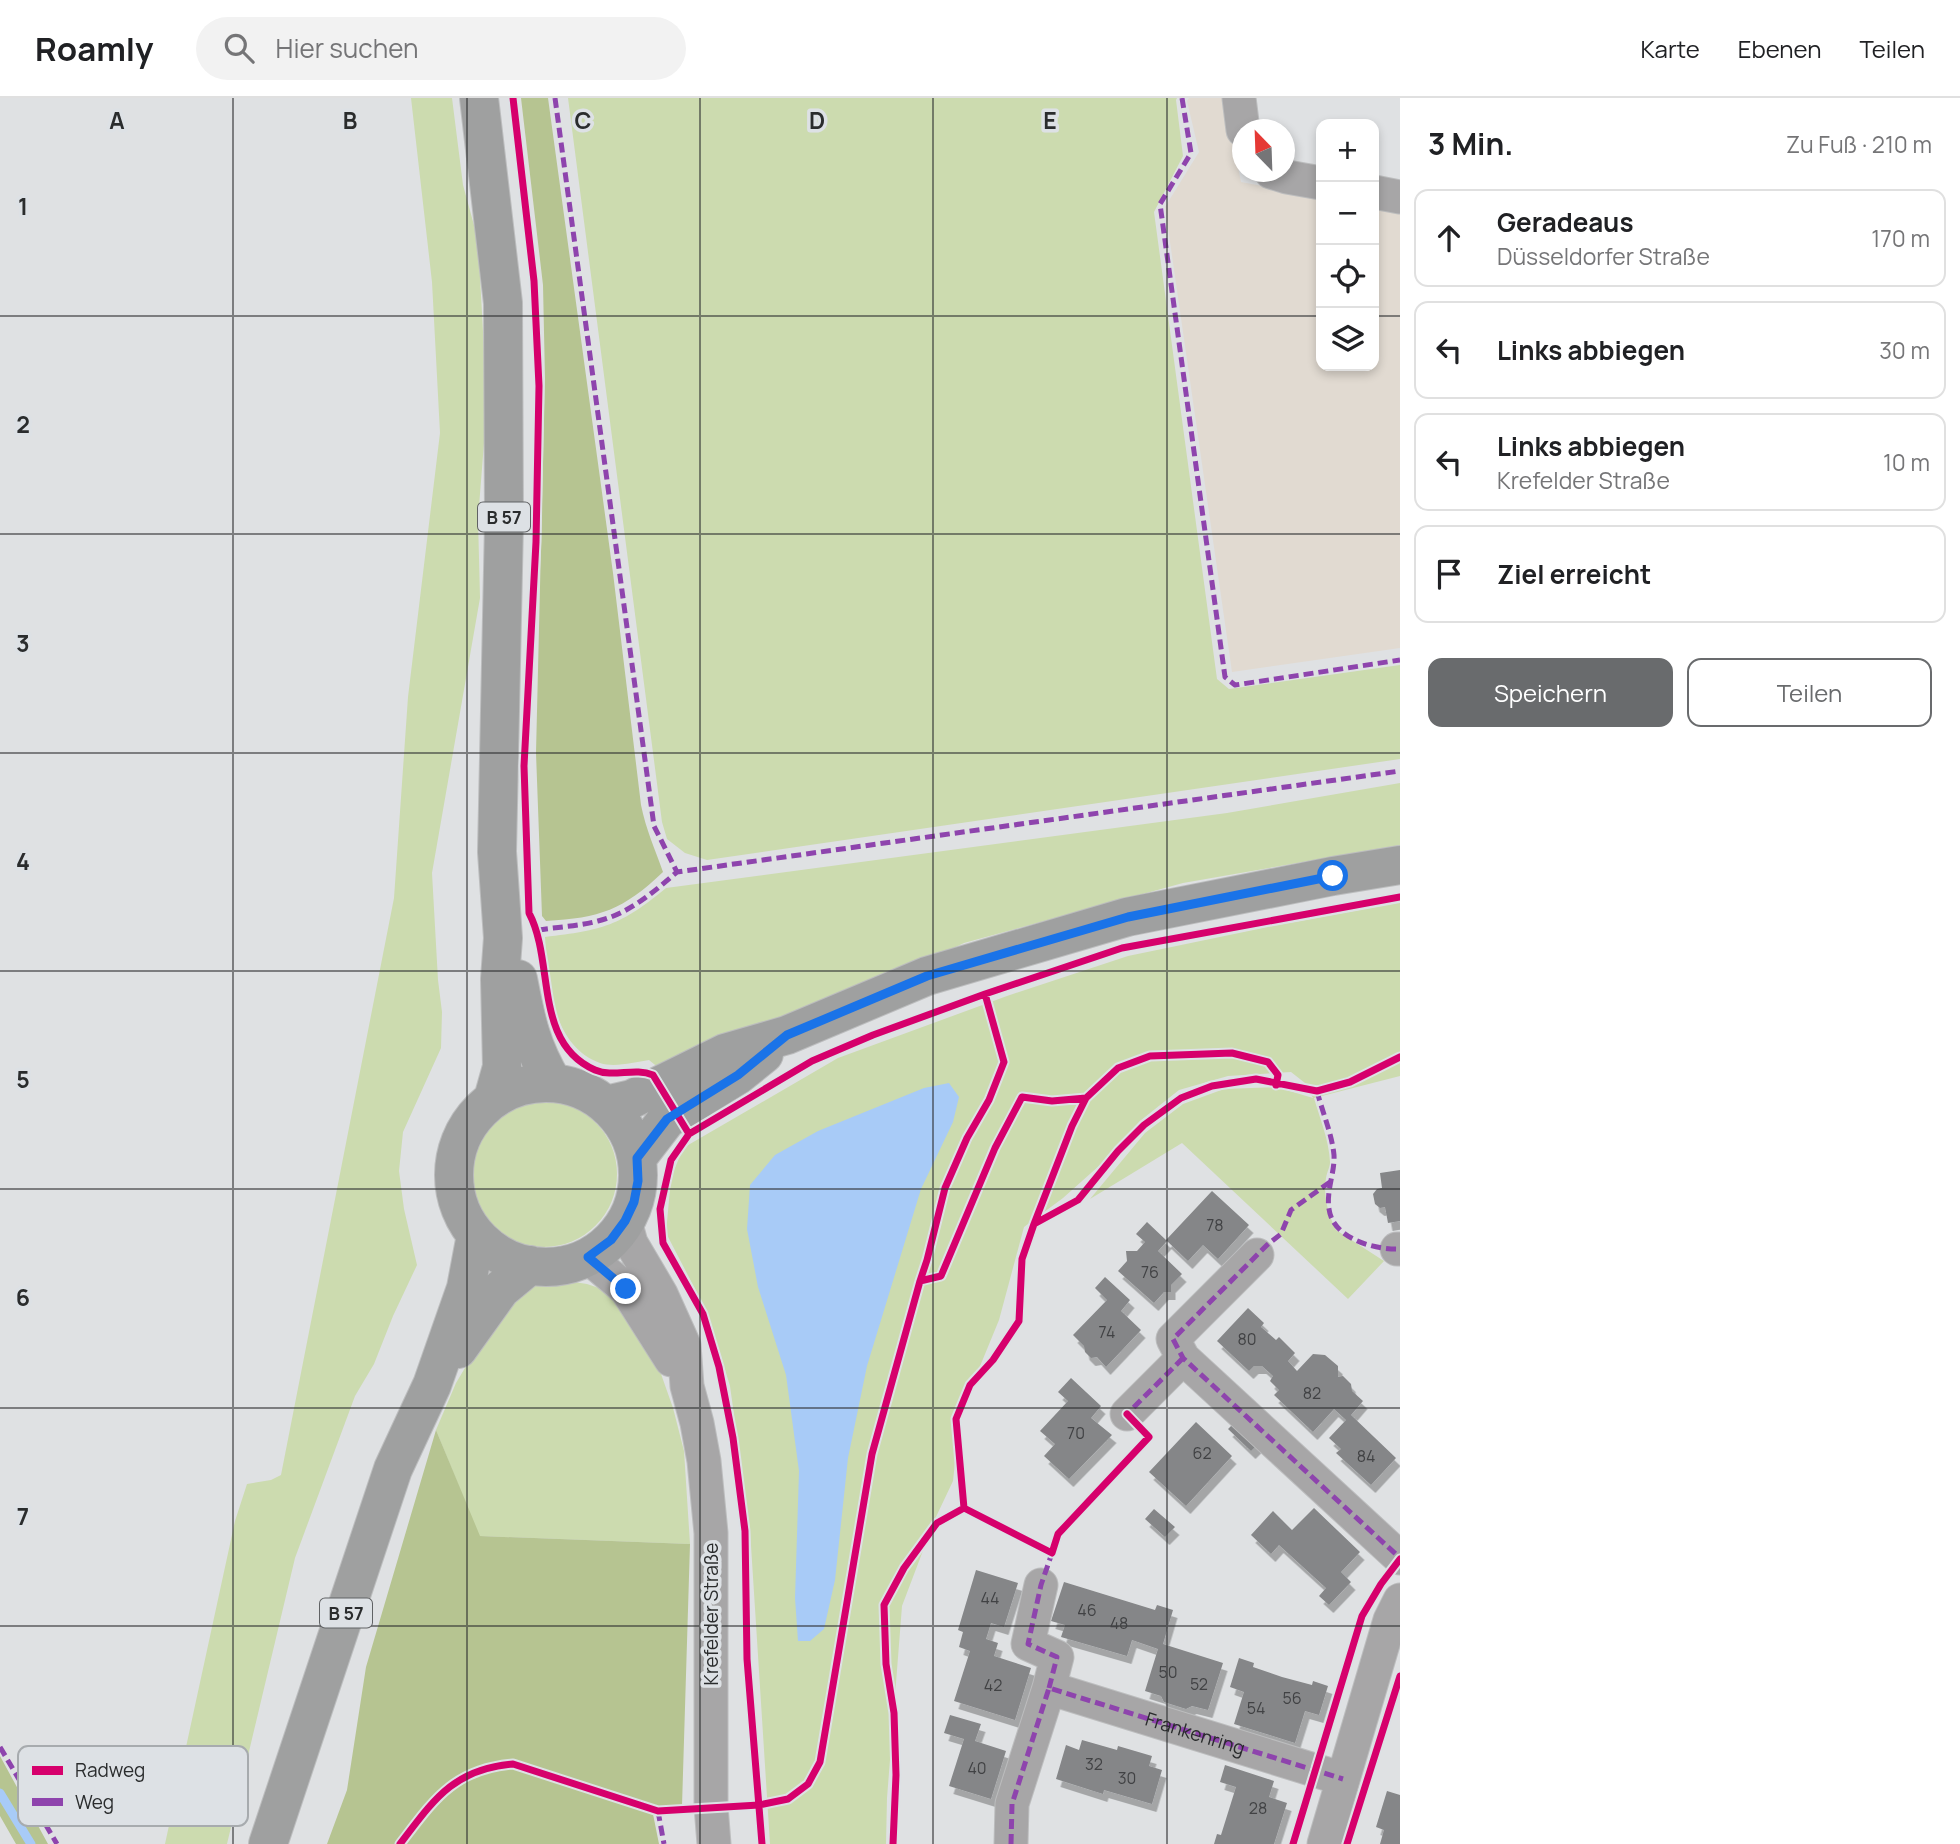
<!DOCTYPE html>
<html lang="de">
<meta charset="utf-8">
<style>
:root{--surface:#fff;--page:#f2f2f2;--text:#202124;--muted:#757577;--line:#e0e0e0;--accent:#696b6d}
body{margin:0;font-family:Manrope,sans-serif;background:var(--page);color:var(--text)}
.controls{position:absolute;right:21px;top:21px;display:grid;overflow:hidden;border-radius:14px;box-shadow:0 4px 10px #0003}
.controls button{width:63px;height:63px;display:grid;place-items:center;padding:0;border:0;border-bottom:2px solid var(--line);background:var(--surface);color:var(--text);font:35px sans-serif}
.compass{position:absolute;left:1232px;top:21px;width:63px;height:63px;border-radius:50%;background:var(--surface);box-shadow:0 4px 10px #0003;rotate:337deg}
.stop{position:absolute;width:21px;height:21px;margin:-16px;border:5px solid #1a73e8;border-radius:50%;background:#fff}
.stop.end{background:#1a73e8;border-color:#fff;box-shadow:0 2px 7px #0008}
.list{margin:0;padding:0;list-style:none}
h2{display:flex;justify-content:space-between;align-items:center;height:91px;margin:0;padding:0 28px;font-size:30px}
h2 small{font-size:23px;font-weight:400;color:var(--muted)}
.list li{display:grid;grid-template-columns:46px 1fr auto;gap:21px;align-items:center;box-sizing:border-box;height:98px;margin:0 14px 14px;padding:0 14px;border:2px solid var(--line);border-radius:14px}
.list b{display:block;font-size:26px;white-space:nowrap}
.list p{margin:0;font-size:23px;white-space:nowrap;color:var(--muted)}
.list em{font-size:23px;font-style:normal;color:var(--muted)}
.actions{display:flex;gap:14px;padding:21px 28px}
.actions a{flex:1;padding:16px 0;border:2px solid var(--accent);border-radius:14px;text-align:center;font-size:24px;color:var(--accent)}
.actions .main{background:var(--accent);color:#fff}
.icon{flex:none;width:38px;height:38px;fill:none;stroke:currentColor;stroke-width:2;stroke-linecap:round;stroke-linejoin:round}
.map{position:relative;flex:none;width:1400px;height:1746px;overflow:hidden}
header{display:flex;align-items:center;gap:42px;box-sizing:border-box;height:98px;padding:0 35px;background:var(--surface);border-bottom:2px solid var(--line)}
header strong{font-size:33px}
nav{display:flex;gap:38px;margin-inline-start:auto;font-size:24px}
.search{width:490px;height:63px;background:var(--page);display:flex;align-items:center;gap:18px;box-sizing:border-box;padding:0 24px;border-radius:38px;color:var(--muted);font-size:26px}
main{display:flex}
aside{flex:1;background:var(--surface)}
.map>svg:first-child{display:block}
.commercial{fill:#e1dad1}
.green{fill:#ccdbaf}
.forest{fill:#b6c491}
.water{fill:#a8cbf7}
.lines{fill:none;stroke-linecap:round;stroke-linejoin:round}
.stream{stroke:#a8cbf7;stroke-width:9}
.building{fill:#858688;filter:url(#shadow)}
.minor-casing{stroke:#bcbdbe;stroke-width:35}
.major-casing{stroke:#bcbdbe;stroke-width:40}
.minor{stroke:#a7a6a7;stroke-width:33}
.major{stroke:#9fa0a0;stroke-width:38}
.quiet{stroke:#8e44ad;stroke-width:5;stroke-dasharray:10 5;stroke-linecap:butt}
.cycleway-casing{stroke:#dde1e5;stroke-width:11}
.cycleway{stroke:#d6006c;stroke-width:7}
.route{stroke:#1a73e8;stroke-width:9}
.grid{fill:none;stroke:#2a2c2d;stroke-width:2;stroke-opacity:0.55}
.labels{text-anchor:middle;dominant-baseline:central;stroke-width:7;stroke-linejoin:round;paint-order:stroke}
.number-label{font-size:16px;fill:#414244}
.shield{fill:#dde1e5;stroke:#606264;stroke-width:2}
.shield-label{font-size:18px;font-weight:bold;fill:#2a2c2d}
.street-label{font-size:19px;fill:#2a2c2d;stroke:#dde1e5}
.key{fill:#dde1e5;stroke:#a7abae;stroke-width:2}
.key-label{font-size:19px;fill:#2a2c2d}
.grid-label{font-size:23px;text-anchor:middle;font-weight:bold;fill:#2a2c2d;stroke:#dde1e5;stroke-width:7;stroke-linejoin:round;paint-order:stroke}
</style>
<header>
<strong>Roamly</strong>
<div class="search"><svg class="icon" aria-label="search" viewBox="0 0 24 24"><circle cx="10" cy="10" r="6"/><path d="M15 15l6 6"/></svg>Hier suchen</div>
<nav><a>Karte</a><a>Ebenen</a><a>Teilen</a></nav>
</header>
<main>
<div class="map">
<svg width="1400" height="1746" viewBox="0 0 1400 1746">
<defs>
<filter id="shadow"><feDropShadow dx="4.5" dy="8" stdDeviation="0" flood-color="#0004"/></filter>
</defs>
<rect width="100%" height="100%" fill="#dfe1e3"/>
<!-- commercial -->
<path class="commercial" d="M1189,0H1224L1241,84L1321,99V268H1374V109L1400,114V550L1232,574L1165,109L1199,54L1187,3Z"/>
<!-- green -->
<path class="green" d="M411,0H452L463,87L478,142L487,307L478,421L480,500L432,775L438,882L442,914L441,950L403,1034L399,1073L404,1111L417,1167L393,1218L374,1266L355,1298L295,1460L227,1746H165L235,1423L247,1386L271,1382L281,1377L394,800L408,599L440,335L432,184Z
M568,0H1177L1176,2L1183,58L1154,114L1217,581L1229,591L1400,567V661L707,762L685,755L667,741L662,724Z
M1400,685V747L1183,785L964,845L941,856L870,881L660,971L649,962C634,964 615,970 600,965C551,947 548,883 545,839C603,832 620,828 666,790L1227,715Z
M1400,805V978L1314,1000C1320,1021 1329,1042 1330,1064C1330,1069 1327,1074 1326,1080C1323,1098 1328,1116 1336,1132L1384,1163L1348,1201L1182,1045L1090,1101L1145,1035L1183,1006L1224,991L1276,989L1313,1000L1305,985L1291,974L1228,978L1179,992L1140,1023L1100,1067L1063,1100L1024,1129L999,1222L960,1317L953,1383L935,1421L902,1508L887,1700L886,1746H770L750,1432L730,1288L708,1216L666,1135L671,1080L683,1050L838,960L1007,898L1128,858L1268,829Z
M471 1076a73 73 0 1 1 146 0a73 73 0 1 1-146 0Z
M561,1182L587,1186L602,1191L614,1200L654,1256L673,1310L684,1353L690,1446L479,1438L436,1332L456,1285L490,1228L527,1189L543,1184Z"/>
<!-- forest -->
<path class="forest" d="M521,0H548L613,475L641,707C646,732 655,751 663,774C623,812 600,820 546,823L542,818L536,655L545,281L543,187Z
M436,1332L480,1438L690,1446L682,1708L652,1711L659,1746H327L347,1692L366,1569Z
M0,1658L48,1746H16L0,1718Z"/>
<!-- water -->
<path class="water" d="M949,985L959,999L953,1024L921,1091L867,1268L848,1360L835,1482L824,1531L810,1543H798L795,1500L799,1373L786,1277L758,1189L747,1131L750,1087L775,1057L818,1033L924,990Z"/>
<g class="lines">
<!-- stream -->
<path class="stream" d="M0,1695L31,1746"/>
</g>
<!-- building -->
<path class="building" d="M1400,1072V1123L1388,1125L1385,1109L1380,1110L1375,1106L1373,1096L1377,1091L1382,1090L1380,1075Z
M1212,1093L1249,1127L1218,1161L1203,1147L1188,1163L1167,1143L1158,1153L1182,1176L1171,1187V1194H1164L1154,1205L1118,1173L1127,1163L1126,1153H1137L1145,1144L1136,1136L1147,1124L1166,1142Z
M1105,1179L1130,1202L1121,1213L1141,1232L1106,1269L1097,1259L1091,1260L1085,1254L1084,1248L1073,1237L1107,1202L1095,1190Z
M1248,1210L1264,1225L1261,1229L1276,1242L1279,1239L1295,1255L1288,1263L1297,1273L1313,1256L1325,1257L1338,1268V1279L1343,1278L1351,1286L1352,1293L1363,1303L1351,1317L1396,1360L1371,1387L1336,1355L1341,1351L1329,1340L1346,1322L1334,1311L1313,1334L1274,1297L1279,1292L1270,1283L1273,1278L1262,1268H1254L1249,1273L1217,1243Z
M1071,1280L1101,1308L1091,1320L1112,1337L1069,1381L1044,1358L1055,1346L1040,1333L1068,1303L1058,1294Z
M1238,1321L1261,1343L1251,1353L1228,1331Z
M1196,1324L1232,1358L1186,1408L1149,1374Z
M1314,1410L1360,1454L1341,1474L1351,1484L1329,1507L1319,1498L1326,1490L1279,1447L1271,1456L1251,1437L1273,1413L1292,1432Z
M1154,1411L1175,1429L1165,1439L1145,1421Z
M976,1472L1018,1485L1004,1529L991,1525L986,1541L998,1545L994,1558L1031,1570L1015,1622L954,1603L970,1553L959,1549L963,1534L958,1532Z
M1064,1484L1155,1512L1157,1507L1173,1512L1163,1546L1223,1565L1208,1612L1192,1608L1186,1611L1164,1604L1161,1598L1145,1593L1158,1551L1132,1542L1127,1558L1061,1539L1065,1527L1051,1523Z
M1239,1560L1254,1565L1253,1569L1282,1579L1312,1587L1313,1583L1328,1588L1319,1617L1305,1613L1295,1645L1234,1626L1244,1594L1230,1589Z
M950,1617L981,1626L975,1643L1006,1653L991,1701L949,1688L964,1641L944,1635Z
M1082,1642L1117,1652L1118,1648L1152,1658L1149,1668L1162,1672L1152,1706L1104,1692L1103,1696L1056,1681L1066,1647L1079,1652Z
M1225,1667L1274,1683L1269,1699L1287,1705L1274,1746H1214L1217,1736L1221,1737L1236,1689L1220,1684Z
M1387,1693L1400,1697V1746H1380L1384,1732L1376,1729Z"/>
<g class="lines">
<!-- minor casing -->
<g class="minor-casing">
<path id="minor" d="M1239,0L1243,32
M1271,74L1287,79L1321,85
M1374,94L1400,99
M625,1123L631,1145L661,1196L684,1247L687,1288L697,1325L704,1363L711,1435V1708L714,1746
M1397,1151H1400
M1257,1157L1173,1241L1183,1260L1400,1460
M588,1159L626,1191L671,1262
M1127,1316L1183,1260
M1041,1487L1028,1546L1057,1559L1049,1590
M1011,1746L1012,1706L1049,1590L1343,1681
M1324,1746L1390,1522L1400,1502"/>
</g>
<!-- major casing -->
<g class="major-casing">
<path id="major" d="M479,0L503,205L504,425L497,754L503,840L500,881L502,969L493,1001
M518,881C526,922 531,949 553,985
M454 1077a92 92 0 1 1 184 0a92 92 0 1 1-184 0Z
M606,1007L632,1001L725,955L787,937L927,878L1127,819L1333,778L1400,767
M637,1060L667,1021L738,977L764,956
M458,1251L501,1191L530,1167
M268,1746L393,1371L432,1287L466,1190L476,1137"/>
</g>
<!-- minor -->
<use href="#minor" class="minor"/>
<!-- major -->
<use href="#major" class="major"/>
<!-- quiet -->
<g class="quiet">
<path d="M555,0L654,728L677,774"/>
<path d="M1182,0L1191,55L1160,106L1225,579L1235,587L1400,562"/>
<path d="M538,832C558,829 579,828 598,823C628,816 654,794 677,774L1400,673"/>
<path d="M1317,993C1322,1013 1332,1036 1334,1057C1335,1074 1326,1093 1329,1111C1333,1141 1375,1152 1400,1151"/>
<path d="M1330,1084L1291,1112L1281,1136L1267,1147L1173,1241L1183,1260L1400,1460"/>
<path d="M1131,1320L1127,1316L1183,1260"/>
<path d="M1049,1590L1057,1559L1028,1546L1041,1487L1052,1455"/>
<path d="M0,1649L57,1746"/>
<path d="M658,1713L664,1746"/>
<path id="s1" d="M1011,1746L1012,1706L1049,1590L1343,1681"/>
</g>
<!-- cycleway casing -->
<g class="cycleway-casing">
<path id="cycleway" d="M513,0L534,183L539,288L536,444L524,668L529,815C555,864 533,945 595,972C614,980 634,969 653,977L689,1036
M1034,1126L1072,1028L1086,1000L1118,970L1150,958L1232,955L1268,964L1278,977L1276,987
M920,1183L927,1162L945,1090L967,1040L989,1002L1004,964L985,896
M964,1410L1052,1455L1058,1436L1149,1339L1127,1316
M400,1746C433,1703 453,1671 513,1666L658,1713L759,1707L788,1701L808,1686L820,1664L872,1356L920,1183L941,1178L995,1050L1022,999L1052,1003L1086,1000
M762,1746L747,1561L745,1433L733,1340L719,1269L703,1216L663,1145L660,1111L671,1062L689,1036L812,963L873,937L985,896L1122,850L1400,799
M893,1746L896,1677L894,1615L886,1566L884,1507L904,1470L937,1425L964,1410L956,1321L970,1287L993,1262L1019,1223L1022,1161L1034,1126L1078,1102L1118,1053L1144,1027L1181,1000L1212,988L1256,981L1317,993L1350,984L1400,959
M1293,1746L1362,1518L1381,1486L1400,1461
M1347,1746L1400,1578"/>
</g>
<!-- cycleway -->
<use href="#cycleway" class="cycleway"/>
</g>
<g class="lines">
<!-- route -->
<path class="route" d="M626,1191L588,1159L611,1142L625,1123L634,1104L638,1083L637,1060L667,1021L738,977L787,937L927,878L1128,819L1333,778"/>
</g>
<!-- grid -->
<path class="grid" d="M233,0V1746M467,0V1746M700,0V1746M933,0V1746M1167,0V1746M0,218H1321M1374,218H1400M0,436H1400M0,655H1400M0,873H1400M0,1091H1400M0,1310H1400M0,1528H1400"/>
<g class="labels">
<!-- number labels -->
<g class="number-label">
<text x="1215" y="1127">78</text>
<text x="1150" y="1174">76</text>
<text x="1107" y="1234">74</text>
<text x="1247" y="1241">80</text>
<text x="1312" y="1295">82</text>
<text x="1076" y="1335">70</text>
<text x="1202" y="1355">62</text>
<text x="1366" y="1358">84</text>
<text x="990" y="1500">44</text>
<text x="1087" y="1512">46</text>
<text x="1119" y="1525">48</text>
<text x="1168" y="1574">50</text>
<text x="1199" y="1586">52</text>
<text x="993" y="1587">42</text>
<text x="1292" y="1600">56</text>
<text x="1256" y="1610">54</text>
<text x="1094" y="1666">32</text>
<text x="977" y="1670">40</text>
<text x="1127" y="1680">30</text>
<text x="1258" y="1710">28</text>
</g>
<!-- shield labels -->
<g class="shield">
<rect x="478" y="404.5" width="52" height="29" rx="5"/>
<rect x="320" y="1500.5" width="52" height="29" rx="5"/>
</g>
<g class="shield-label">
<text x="504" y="419">B 57</text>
<text x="346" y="1515">B 57</text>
</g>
<!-- street labels -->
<g class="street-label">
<text transform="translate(711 1516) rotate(-90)">Krefelder Straße</text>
<text stroke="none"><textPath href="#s1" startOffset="315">Frankenring</textPath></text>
</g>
</g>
<!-- legend -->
<rect x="18" y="1648" width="230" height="80" rx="10" class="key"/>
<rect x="32" y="1668" width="31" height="9" fill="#d6006c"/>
<rect x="32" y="1700" width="31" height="8" fill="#8e44ad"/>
<g class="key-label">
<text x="75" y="1679">Radweg</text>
<text x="75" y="1711">Weg</text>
</g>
<g class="grid-label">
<text x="117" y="31">A</text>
<text x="350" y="31">B</text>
<text x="583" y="31">C</text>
<text x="817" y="31">D</text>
<text x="1050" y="31">E</text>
<text x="23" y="117">1</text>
<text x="23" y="335">2</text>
<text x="23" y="554">3</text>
<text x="23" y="772">4</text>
<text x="23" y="990">5</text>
<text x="23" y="1208">6</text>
<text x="23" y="1427">7</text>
</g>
</svg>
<div class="controls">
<button>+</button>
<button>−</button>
<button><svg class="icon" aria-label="locate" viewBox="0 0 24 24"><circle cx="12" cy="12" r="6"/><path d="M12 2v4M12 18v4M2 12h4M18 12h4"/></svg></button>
<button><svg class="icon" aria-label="layers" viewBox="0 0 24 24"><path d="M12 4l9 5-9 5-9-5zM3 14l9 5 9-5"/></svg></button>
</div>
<svg class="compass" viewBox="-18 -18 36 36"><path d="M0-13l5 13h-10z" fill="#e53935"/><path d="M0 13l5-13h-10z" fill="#757577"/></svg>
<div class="stop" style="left:1333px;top:778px"></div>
<div class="stop end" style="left:626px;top:1191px"></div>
</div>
<aside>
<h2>3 Min.<small>Zu Fuß · 210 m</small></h2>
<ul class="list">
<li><svg class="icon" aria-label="ahead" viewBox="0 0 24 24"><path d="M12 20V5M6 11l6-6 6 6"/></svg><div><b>Geradeaus</b><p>Düsseldorfer Straße</p></div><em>170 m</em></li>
<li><svg class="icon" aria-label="left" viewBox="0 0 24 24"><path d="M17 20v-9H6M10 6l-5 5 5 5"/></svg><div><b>Links abbiegen</b></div><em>30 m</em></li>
<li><svg class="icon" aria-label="left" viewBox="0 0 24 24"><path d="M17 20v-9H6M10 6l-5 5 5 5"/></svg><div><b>Links abbiegen</b><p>Krefelder Straße</p></div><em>10 m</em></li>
<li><svg class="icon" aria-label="arrive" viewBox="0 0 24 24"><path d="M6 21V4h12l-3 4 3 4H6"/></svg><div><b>Ziel erreicht</b></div></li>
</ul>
<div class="actions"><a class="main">Speichern</a><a>Teilen</a></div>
</aside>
</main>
